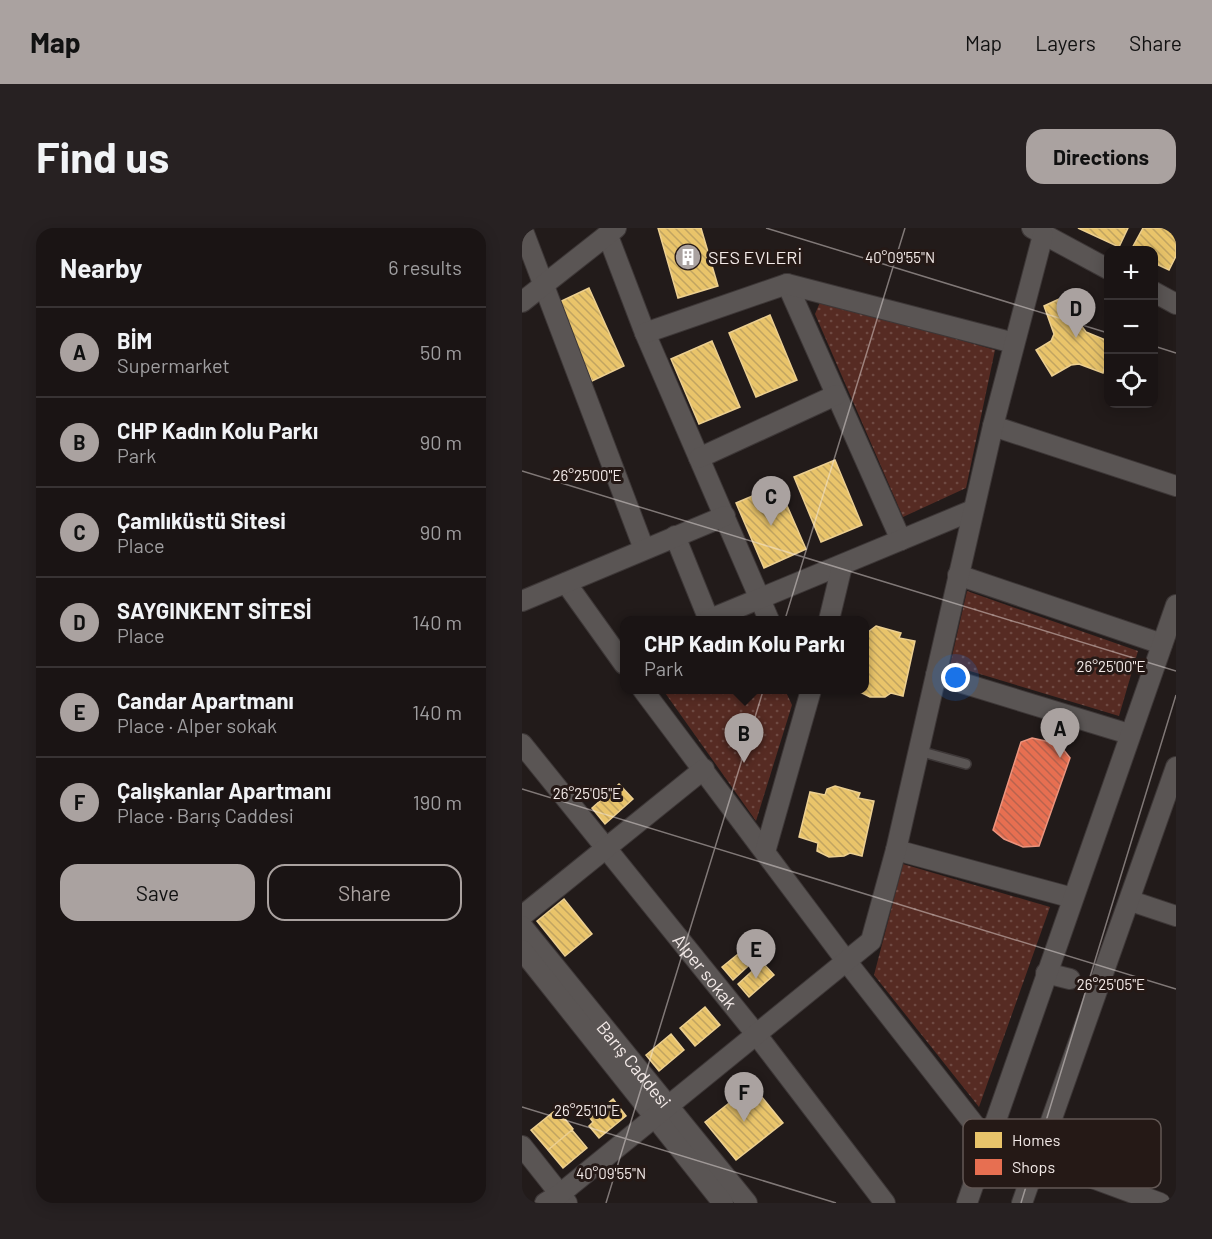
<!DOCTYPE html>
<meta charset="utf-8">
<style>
:root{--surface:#1a1414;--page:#272122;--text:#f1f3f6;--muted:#9f9ea0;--line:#383334;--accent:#aaa2a0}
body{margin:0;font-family:Barlow,sans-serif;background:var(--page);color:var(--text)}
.controls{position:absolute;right:18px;top:18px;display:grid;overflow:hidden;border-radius:12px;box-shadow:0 3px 15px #0003}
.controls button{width:54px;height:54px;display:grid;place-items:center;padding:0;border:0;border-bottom:2px solid var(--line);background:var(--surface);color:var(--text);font:30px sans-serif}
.you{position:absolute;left:434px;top:450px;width:21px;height:21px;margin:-15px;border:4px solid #fff;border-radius:50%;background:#1a73e8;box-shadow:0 0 0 9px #1a73e833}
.badge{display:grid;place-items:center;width:39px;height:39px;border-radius:50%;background:var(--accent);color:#111;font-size:20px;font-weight:700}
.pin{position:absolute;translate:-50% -50px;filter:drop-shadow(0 2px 3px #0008)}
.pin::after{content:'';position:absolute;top:32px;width:21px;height:18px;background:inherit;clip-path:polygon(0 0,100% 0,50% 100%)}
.popup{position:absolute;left:98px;top:388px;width:249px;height:78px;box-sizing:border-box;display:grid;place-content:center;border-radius:12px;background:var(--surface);filter:drop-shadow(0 2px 4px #0005);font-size:20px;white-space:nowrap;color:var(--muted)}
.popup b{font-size:22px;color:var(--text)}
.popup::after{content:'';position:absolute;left:50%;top:100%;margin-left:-12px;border:12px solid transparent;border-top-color:var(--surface)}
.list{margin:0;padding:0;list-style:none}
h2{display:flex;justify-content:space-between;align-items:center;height:78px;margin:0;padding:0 24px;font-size:26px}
h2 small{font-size:20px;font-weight:400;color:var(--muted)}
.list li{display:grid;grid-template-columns:39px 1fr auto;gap:18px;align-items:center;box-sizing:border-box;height:90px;padding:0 24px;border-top:2px solid var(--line)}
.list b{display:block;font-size:22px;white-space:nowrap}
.list p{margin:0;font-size:20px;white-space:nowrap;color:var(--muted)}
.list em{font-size:20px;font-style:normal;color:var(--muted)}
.actions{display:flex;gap:12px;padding:18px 24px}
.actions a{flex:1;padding:14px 0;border:2px solid var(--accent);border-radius:18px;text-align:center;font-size:21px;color:var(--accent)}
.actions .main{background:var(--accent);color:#111}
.icon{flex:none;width:33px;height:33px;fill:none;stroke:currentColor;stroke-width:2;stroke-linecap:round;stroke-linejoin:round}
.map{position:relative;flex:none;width:654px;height:975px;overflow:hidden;border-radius:18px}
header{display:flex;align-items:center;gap:36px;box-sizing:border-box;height:84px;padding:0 30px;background:var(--accent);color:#111}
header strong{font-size:28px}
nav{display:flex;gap:33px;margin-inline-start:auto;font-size:21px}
.intro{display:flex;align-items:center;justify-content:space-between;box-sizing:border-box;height:144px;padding:0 36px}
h1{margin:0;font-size:42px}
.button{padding:15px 27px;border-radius:18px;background:var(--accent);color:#111;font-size:21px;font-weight:700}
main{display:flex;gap:36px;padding:0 36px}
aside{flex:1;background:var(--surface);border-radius:18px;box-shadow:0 3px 15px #0003}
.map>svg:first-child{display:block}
.green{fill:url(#green-dots)}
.homes{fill:url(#homes-back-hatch);stroke:#eccf90;stroke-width:1.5}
.shops{fill:url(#shops-back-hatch);stroke:#eb947e;stroke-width:1.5}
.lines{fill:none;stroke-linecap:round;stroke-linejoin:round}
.lane-casing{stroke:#3d3737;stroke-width:12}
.street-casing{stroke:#3d3737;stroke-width:22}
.lane{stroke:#5a5554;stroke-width:9}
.street{stroke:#5a5554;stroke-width:20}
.ticks{fill:none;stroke:#f3eae8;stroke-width:1.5;stroke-opacity:0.45}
.labels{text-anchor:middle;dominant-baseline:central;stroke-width:6;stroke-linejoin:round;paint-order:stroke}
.poi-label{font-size:18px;fill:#f3eae8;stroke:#251916;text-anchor:start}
.street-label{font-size:18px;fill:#f3eae8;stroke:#251916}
.key{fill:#251916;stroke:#635855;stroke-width:1.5}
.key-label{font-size:16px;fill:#f3eae8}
.ticks-label{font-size:15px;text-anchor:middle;fill:#f3eae8;stroke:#251916;stroke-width:6;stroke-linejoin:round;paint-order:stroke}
</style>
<header>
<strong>Map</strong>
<nav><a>Map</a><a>Layers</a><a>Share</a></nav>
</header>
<div class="intro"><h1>Find us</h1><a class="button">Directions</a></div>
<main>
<aside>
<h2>Nearby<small>6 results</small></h2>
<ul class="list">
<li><span class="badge">A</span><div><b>BİM</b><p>Supermarket</p></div><em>50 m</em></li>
<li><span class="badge">B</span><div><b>CHP Kadın Kolu Parkı</b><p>Park</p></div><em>90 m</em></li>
<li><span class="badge">C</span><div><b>Çamlıküstü Sitesi</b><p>Place</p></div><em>90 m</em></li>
<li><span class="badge">D</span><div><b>SAYGINKENT SİTESİ</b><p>Place</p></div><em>140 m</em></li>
<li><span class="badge">E</span><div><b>Candar Apartmanı</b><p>Place · Alper sokak</p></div><em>140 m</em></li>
<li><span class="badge">F</span><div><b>Çalışkanlar Apartmanı</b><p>Place · Barış Caddesi</p></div><em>190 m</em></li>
</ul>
<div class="actions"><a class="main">Save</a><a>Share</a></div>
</aside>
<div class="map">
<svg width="654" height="975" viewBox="0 0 654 975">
<defs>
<pattern id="green-dots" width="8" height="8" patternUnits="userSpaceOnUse" patternTransform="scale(1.5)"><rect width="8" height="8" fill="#562b23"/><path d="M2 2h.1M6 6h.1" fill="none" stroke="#6f4a43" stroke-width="1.8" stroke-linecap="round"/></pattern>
<pattern id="homes-back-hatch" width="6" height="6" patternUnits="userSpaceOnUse" patternTransform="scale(1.5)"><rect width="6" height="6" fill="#e9c46a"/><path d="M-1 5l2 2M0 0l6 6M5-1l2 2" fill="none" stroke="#c1a461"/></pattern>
<pattern id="shops-back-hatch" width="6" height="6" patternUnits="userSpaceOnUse" patternTransform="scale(1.5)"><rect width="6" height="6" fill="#e76f51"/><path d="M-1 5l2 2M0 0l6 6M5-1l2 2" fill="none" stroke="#b8634e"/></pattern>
</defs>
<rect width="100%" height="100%" fill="#221b1a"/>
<!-- green -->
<path class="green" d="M299,72L473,122L444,260L381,289L293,86Z
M445,363L616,423L597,488L428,437Z
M141,462H263L270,477L234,593Z
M381,636L528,679L457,879L352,747Z"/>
<!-- homes -->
<path class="homes" d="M136,0H179L196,58L156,70Z
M556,0H606L597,19Z
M621,0H654V28L647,42L632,35V22H609Z
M67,60L102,138L70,153L35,75Z
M548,66L559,97L564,104L586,113V126L581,145L557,136L549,137L530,148L514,122L529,113L532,106L522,78Z
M248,87L275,152L234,169L207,105Z
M190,113L218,179L177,196L149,131Z
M313,232L340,297L299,314L272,249Z
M256,257L284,321L242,340L214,275Z
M354,398L379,405L377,410L393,413L381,468L369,465L363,469H348L336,463L342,462V407Z
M97,556L111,571L83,596L70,580Z
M313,558L338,565L336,570L352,573L340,628L328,625L322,628L307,629L295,623L296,615L277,609L288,564L303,567L305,561Z
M42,671L70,706L43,728L15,693Z
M226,718L236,729L211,752L200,739Z
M240,734L252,747L227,769L216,756Z
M183,779L198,797L173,818L158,800Z
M149,806L162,822L137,843L124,827Z
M230,857L261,895L214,932L183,894Z
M91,871L104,888L77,910L67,898L71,894L68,890Z
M35,881L51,901L26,922L9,902Z
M50,902L65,920L41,940L26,922Z"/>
<!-- shops -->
<path class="shops" d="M510,510L537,516L548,530L517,618L501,619L482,611L471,602L499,514Z"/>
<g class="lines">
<!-- lane casing -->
<g class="lane-casing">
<path id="lane" d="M397,523L444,536"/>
</g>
<!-- street casing -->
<g class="street-casing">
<g id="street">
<path d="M0,0L122,321"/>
<path d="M510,0L586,41"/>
<path d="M86,8L123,105L247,392"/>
<path d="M265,56L379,312"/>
<path d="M632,64L654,76"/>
<path d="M0,74L94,0"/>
<path d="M123,105L265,56L492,115"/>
<path d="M471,198L654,258"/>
<path d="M177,230L314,167"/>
<path d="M153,308L187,392"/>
<path d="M436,347L640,416"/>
<path d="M44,355L102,436"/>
<path d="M0,373L203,288"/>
<path d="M186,392L451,282"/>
<path d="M307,392L320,338"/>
<path d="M414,447L607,506"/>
<path d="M121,462L325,734L466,914L487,920"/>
<path id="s1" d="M0,516L234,806L363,975"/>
<path d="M374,622L551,670"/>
<path d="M243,624L289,462"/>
<path d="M609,673L654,688"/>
<path d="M0,688L182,541"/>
<path id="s2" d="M0,698L225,975"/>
<path d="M0,722L201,975"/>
<path d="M524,745L548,751"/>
<path d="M0,918L45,975"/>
<path d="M516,930L638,975"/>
<path d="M23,975L38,966L349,713L374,622L471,198L521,7"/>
<path d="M445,975L654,377"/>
<path d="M500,975L654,539"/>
</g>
</g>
<!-- lane -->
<use href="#lane" class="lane"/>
<!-- street -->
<use href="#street" class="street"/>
</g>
<!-- ticks -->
<path class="ticks" d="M244,0L586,105M632,118L654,125M0,243L654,443M0,561L654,761M0,879L314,975M84,975L383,0M499,975L654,467"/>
<!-- icons -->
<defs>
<g id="building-disc" transform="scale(1.35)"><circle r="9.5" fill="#aaa2a0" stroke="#251916"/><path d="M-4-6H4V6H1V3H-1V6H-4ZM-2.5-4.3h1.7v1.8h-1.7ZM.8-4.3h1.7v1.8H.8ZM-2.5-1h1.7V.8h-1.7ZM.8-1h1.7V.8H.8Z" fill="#fff"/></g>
</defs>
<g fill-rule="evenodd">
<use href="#building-disc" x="166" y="29"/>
</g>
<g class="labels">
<!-- poi labels -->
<g class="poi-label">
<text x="186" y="29">SES EVLERİ</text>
</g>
<!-- street labels -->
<g class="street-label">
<text stroke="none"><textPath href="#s1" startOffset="292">Alper sokak</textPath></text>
<text stroke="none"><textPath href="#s2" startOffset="178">Barış Caddesi</textPath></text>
</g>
</g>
<!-- legend -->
<rect x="441" y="891" width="198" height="69" rx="9" class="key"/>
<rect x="453" y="904" width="27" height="16" fill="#e9c46a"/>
<rect x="453" y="931" width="27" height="16" fill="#e76f51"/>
<g class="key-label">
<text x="490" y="918">Homes</text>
<text x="490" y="945">Shops</text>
</g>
<g class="ticks-label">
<text x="378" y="35">40°09'55"N</text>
<text x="65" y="253">26°25'00"E</text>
<text x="589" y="444">26°25'00"E</text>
<text x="65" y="571">26°25'05"E</text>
<text x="589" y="762">26°25'05"E</text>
<text x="65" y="888">26°25'10"E</text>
<text x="89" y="951">40°09'55"N</text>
</g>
</svg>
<div class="controls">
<button>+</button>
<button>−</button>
<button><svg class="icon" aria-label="locate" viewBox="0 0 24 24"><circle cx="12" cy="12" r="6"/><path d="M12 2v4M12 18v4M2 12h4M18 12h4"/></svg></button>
</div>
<div class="you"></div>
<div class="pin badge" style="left:538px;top:530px">A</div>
<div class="pin badge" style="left:222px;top:535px">B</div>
<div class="popup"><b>CHP Kadın Kolu Parkı</b>Park</div>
<div class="pin badge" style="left:249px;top:298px">C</div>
<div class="pin badge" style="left:554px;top:110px">D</div>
<div class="pin badge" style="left:234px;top:751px">E</div>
<div class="pin badge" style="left:222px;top:894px">F</div>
</div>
</main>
